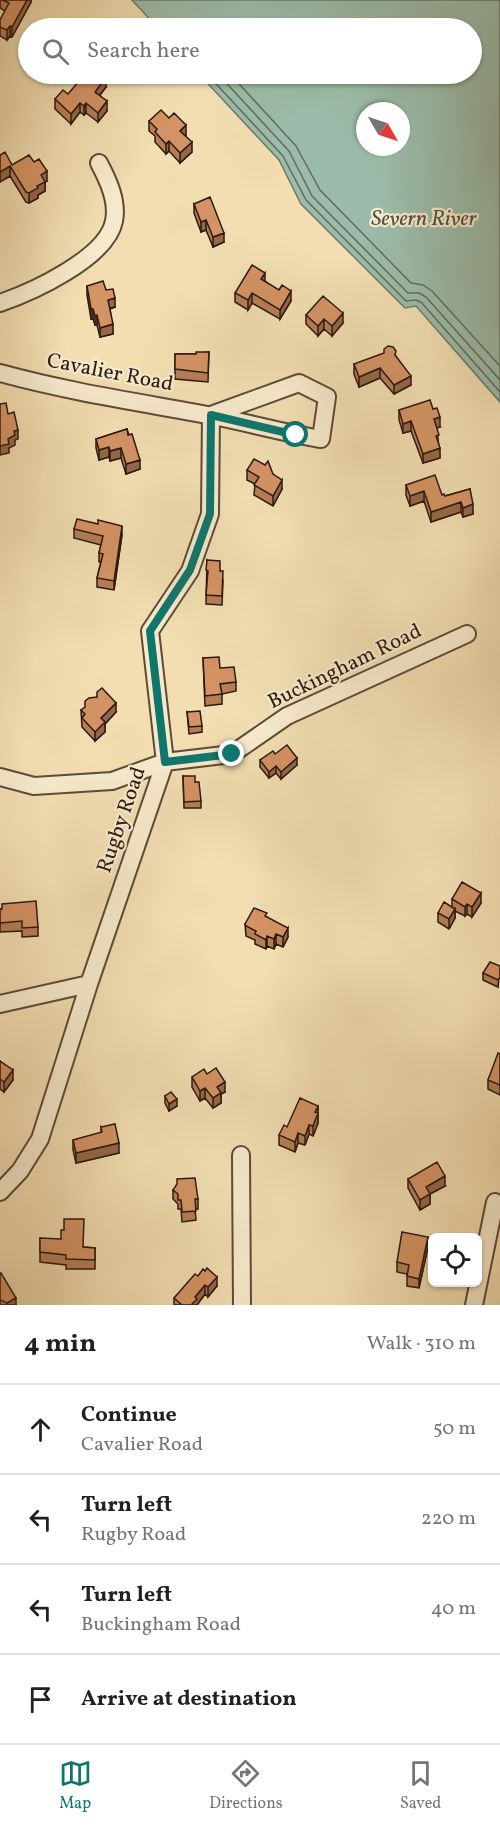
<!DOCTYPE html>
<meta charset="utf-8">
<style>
:root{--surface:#fff;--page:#f6f6f6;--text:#202124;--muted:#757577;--line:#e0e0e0;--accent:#0f766e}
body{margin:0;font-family:Vollkorn,serif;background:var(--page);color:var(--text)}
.controls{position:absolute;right:18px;bottom:18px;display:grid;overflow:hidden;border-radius:9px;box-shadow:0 2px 4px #0004}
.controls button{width:54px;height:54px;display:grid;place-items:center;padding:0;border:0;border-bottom:2px solid var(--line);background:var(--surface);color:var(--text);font:30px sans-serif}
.compass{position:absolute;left:356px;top:102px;width:54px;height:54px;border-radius:50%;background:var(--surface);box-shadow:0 2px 4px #0004;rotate:129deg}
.stop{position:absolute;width:18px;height:18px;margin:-14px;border:4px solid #0f766e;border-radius:50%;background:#fff}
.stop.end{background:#0f766e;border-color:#fff;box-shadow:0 2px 6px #0008}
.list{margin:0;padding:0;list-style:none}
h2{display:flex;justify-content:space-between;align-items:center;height:78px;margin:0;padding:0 24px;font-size:26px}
h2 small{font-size:20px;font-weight:400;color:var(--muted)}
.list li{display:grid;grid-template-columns:39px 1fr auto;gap:18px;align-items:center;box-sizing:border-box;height:90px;padding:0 24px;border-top:2px solid var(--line)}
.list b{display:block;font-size:22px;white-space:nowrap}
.list p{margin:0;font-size:20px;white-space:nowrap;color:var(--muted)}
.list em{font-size:20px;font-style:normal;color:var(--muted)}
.icon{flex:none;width:33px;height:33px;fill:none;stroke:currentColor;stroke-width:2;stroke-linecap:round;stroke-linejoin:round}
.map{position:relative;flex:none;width:500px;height:1305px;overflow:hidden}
.search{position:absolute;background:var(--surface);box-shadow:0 2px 4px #0004;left:18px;right:18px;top:18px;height:66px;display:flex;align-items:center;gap:15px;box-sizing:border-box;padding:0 21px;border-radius:33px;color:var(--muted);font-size:22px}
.sheet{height:438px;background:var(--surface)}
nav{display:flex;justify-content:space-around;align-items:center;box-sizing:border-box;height:84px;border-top:2px solid var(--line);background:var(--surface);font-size:16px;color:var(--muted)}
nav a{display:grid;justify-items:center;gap:3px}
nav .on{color:var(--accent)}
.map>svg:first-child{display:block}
.water{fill:#9bbcaa;stroke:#6e7a6c;stroke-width:1.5;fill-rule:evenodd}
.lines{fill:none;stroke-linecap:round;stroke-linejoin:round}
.shore{stroke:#636a5d;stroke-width:1.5}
.minor-casing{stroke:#5d4a38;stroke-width:20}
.minor{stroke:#f7eacc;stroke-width:16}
.wall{fill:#b67e56;stroke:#2b1810;stroke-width:1.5}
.shaded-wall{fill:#946746;stroke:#2b1810;stroke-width:1.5}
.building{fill:#d49364;stroke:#2b1810;stroke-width:1.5}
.route{stroke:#0f766e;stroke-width:8}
.labels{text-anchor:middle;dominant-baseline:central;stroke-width:4.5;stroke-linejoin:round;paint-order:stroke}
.street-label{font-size:21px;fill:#2b1810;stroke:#f7eacc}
.water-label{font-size:22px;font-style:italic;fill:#525146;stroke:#f7eacc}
</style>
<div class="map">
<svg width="500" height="1305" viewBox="0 0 500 1305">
<rect width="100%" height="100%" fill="#f2deb1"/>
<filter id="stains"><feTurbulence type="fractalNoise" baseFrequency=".00333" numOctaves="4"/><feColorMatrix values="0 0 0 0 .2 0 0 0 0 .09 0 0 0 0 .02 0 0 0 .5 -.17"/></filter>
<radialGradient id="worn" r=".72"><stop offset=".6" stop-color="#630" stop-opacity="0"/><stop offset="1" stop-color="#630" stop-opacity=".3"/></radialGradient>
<!-- water -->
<path class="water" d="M132,0H500V402L416,306L405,308L301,204L279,160L199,74H472V28H158ZM365,111H401V147H365Z"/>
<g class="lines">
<!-- shore -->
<path class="shore" d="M207,74L283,156L306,200L406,301L416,300L421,302L500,392
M218,74L289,151L312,196L408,293H419L426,297L500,380
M230,74L296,146L320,190L411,283L423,285L432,291L500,366"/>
<!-- minor casing -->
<g class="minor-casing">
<path id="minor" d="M0,303C32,292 107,258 114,221C118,201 108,180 99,163
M0,373C69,392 138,402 208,415C246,422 283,433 321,439L327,397L299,383L211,415L210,514L190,571L150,631L165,762L89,984L40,1139L20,1171L0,1192
M0,777L34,786L112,781L165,762L232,754L287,716L467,634
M0,1004L89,984
M241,1155L242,1305
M474,1305L495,1202"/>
</g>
<!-- minor -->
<use href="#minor" class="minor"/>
</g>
<!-- wall -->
<path class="wall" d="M0,0H31V2L12,37L10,36L7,40L0,36V20L5,11L0,8Z
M106,87L100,95L107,111L98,122L86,113L84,115L80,112L71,124L55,109V99L68,94Z
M169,118L186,135L185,136L192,152L180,163L169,151L166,154L155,142V136L149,131V121Z
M0,155L12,165L47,181L45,182V191L38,195V198L29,203L26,202L10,176L0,182Z
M194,204L224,242L213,247L206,230L201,232L194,213Z
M265,281L291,301L280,319L252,303L248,310L235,302V293Z
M87,286L106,290L115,307L110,309L113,334L100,337L97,325H95L93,319H91L87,295Z
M306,315L343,323L332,336L324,329L318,336L306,324Z
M209,352L208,382L175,379V354H196Z
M396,356L411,385L394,394L380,378L359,387L354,374V364Z
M399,410L440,427L437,428L440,458L423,463L411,431L403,433L399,420Z
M127,429L140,469L126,474L121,458L110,461L109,457L99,460L96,448V439Z
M265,465L273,474L282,489L273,506L254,495L255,484L247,480V470Z
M406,485L445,496L470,489L473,514L463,517L461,512L431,522L424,501L410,506L406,495Z
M74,529L122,535L114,590L97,587V578L101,562H99V553L101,545L74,538Z
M207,560L223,580L222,605L206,604Z
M203,658L220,668L236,682V691L222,694V704L205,706Z
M81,710L116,712L105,724V732L95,741L82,727Z
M187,712L202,726V732L189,734Z
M275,754L297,765L281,779L276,773L269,778L260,767V760Z
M183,776L195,782L201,801V808H184Z
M452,899L481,903L472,917L467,914L465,916L455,911V918L449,929L438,922V913L452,907Z
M0,909L38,927V936L22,937V931L0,932Z
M267,917L288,937L283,947L276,944L274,949L267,946L266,949L255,944V940L246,936L245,924Z
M500,966L498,987L483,980V973Z
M500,1054V1095L488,1089V1080Z
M0,1061L13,1080L4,1092L0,1089Z
M207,1074L225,1092L221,1094V1103L213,1108L205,1098L200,1101L192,1087V1077Z
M165,1096L177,1106L169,1111L165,1103Z
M318,1106V1123L313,1136L309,1134L305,1145L298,1143L295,1152L279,1145V1135L287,1127Z
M101,1127L119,1153L76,1163L73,1150V1140L101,1133Z
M408,1179L445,1186L430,1194V1204L420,1210L408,1188Z
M173,1190L198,1199V1209H195L196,1220L182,1222L181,1209H178V1204L173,1199Z
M40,1238L84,1247L95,1248V1269H66V1265L40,1262Z
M428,1247L419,1288L407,1286V1274L397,1272V1262Z
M0,1273L16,1305H0Z
M198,1276L217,1286L208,1297L205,1294L197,1305H174V1298Z"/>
<!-- shaded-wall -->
<path class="shaded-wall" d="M27,0H31V2L12,37V27Z
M10,26V36L7,40V30Z
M106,77V87L95,101V92Z
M107,101V111L98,122V113Z
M80,103V112L71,124V114Z
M86,103V113L84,115V106Z
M186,125V135L180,140V131Z
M169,141V151L166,154V144Z
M192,142V152L180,163V153Z
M10,166V176L0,182V172Z
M47,171V181L45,182V191L38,195V198L29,203V193L37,186L41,175Z
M206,220V230L201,232V222Z
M224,233V242L213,247V237Z
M265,273V282L261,279Z
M291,291V301L280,319V310Z
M252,293V303L248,310V300Z
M115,298V307L108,309V300Z
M91,309H93V319H91Z
M343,313V323L332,336V326Z
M97,315V325H95V316Z
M324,319V329L318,336V326Z
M113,324V334L100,337V328Z
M380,368V378L359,387V377Z
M411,376V385L394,394V385Z
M440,417V427L434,429V419Z
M411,421V431L403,433V424Z
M18,430V439L15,440V445L9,448V453L0,455V446L14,431Z
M109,447V457L99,460V450Z
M121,448V458L110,461V451Z
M440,448V458L423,463V454Z
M140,460V469L126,474V464Z
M282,480V489L273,506V496Z
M424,491V501L410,506V496Z
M461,502V512L431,522V512Z
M473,504V514L463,517V508Z
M122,526V535L114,590V581Z
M116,703V712L105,724V732L95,741V732L101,718Z
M297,758V765L281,779V772Z
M276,766V773L269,778V772Z
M481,893V903L472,917V907Z
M467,904V914L465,916V907Z
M455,909V918L449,929V919Z
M288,928V937L283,947V937Z
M276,934V944L274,949V939Z
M267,936V946L266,949V940Z
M13,1070V1080L4,1092V1082Z
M225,1082V1092L221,1094V1103L213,1108V1098L217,1087Z
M205,1088V1098L200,1101V1091Z
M177,1099V1106L169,1111V1104Z
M318,1106V1123L313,1136V1126L315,1112Z
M309,1125V1134L305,1145V1136Z
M298,1133V1143L295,1152V1142Z
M119,1143V1153L76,1163V1153Z
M445,1176V1186L428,1195L430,1194V1204L420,1210V1200L426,1187Z
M428,1237V1247L419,1288V1279Z
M217,1277V1286L208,1297V1287Z
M205,1285V1294L197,1305H191L195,1297Z
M16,1298V1305H7V1303Z"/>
<!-- building -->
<path class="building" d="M3,0H27L12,27L10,26L7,30L0,27V20L9,3Z
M85,74H89L92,76L94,74H102L106,77L95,92L107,101L98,113L86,103L84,106L80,103L71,114L55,99L63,90L68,94Z
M161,110L169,118L174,113L186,125L180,131L192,142L180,153L169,141L166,144L155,132L157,129L149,121Z
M5,152L12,165L29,155L34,162L39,159L47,171L41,175L45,182L37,186L38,188L29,193L26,192L10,166L0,172V155Z
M210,197L224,233L213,237L206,220L201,222L194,204Z
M252,265L265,273L261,279L279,290L282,285L291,291L280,310L252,293L248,300L235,293Z
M103,281L106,290L113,289L115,298L108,300L113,324L100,328L97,315L95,316L93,309H91L87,286Z
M323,296L343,313L332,326L324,319L318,326L306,315Z
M388,346L393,347L396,351L395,355L411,376L394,385L380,368L359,377L354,364L384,353V349Z
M196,352H209L208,373L175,369V354H196Z
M430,400L433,409L437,408L440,417L434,419L439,435L436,436L440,448L423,454L411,421L403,424L399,410Z
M6,403L8,414L14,412L18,430L14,431L15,435L8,439L9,444L0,446V404Z
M127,429L128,435L132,434L140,460L126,464L121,448L110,451L109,447L99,450L96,439Z
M254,459L265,465L268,461L273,474L282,480L273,496L254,485L259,477L247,470Z
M435,475L442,495L444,494L445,496L470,489L473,504L463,508L461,502L431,512L424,491L410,496L406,485Z
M77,519L98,524V520L122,526L114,581L97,578L103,554L99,553L103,536L74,529Z
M207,560L220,561V571H223L222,596L206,595L208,571L206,570Z
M219,657L220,668L234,667L236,682L220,684L222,694L205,696L203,658Z
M102,688L116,703L101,718L105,722L95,732L82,718L85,714L81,710L85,707V701L89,698L97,697V692Z
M200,711L202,726L189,727L187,712Z
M287,745L297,758L281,772L276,766L269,772L260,760L273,751L275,754Z
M183,776H195V782H199L201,801L184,802Z
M462,882L481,893L472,907L467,904L465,907L452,899Z
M36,901L38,927L22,928V921L0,923V909H2V904Z
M444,902L455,909L449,919L438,913Z
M254,908L267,913L265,916L288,928L283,937L276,934L274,939L267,936L266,940L255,934L256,931L246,926L245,924Z
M490,962L500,966V977L498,980L483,973Z
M498,1053L500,1054V1085L488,1080Z
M0,1061L13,1070L4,1082L0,1079Z
M216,1068L225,1082L217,1087L221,1093L213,1098L205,1088L200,1091L192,1077L204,1069L207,1074Z
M171,1092L177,1099L169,1104L165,1096Z
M300,1098L318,1106L315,1112L318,1113L313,1126L309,1125L305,1136L298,1133L295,1142L279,1135L284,1125L287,1127Z
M115,1124L119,1143L76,1153L73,1140L102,1132L101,1127Z
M437,1162L445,1176L426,1187L430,1194L420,1200L408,1179Z
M195,1178L198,1199H195L196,1211L182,1212L181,1200H178V1194L173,1190L177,1184V1179Z
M64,1219H84L83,1247L95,1248V1260L66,1259V1255L40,1252V1238L61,1239V1230H64Z
M402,1232L428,1237L419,1279L407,1276L409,1265L397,1262Z
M207,1268L217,1277L208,1287L205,1285L195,1297L197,1299L191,1305H182L174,1298L195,1274L198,1276L203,1269L205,1271Z
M0,1273H1L16,1298L7,1303L0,1300Z"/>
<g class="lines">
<!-- route -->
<path class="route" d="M232,754L165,762L150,631L190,570L210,514L211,415L296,435"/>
</g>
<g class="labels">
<!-- street labels -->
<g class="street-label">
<text transform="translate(110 373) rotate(11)">Cavalier Road</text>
<text transform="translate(345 667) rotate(-26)">Buckingham Road</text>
<text transform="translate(122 820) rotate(-71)">Rugby Road</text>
</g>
<!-- water labels -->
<g class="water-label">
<text x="424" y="219">Severn River</text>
</g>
</g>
<rect width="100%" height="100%" filter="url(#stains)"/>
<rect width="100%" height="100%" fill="url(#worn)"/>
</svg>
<div class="controls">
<button><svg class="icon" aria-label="locate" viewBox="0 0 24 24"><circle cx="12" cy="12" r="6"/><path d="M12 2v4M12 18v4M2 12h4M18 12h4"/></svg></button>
</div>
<svg class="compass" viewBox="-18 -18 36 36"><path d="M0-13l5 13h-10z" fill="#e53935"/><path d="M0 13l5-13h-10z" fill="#757577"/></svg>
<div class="stop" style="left:296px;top:435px"></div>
<div class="stop end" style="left:232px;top:754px"></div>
<div class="search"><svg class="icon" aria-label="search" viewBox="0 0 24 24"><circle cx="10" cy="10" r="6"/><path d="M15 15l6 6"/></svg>Search here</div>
</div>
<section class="sheet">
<h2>4 min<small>Walk · 310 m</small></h2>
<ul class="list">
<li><svg class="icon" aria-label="ahead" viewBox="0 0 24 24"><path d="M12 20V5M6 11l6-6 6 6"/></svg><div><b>Continue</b><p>Cavalier Road</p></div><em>50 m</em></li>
<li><svg class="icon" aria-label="left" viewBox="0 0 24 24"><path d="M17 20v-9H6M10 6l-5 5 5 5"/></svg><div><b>Turn left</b><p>Rugby Road</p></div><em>220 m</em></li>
<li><svg class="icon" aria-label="left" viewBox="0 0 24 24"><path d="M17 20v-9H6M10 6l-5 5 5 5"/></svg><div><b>Turn left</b><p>Buckingham Road</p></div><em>40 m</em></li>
<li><svg class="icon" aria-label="arrive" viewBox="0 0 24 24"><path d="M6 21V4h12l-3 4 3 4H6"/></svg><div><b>Arrive at destination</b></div></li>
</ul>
</section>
<nav>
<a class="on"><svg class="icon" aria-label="map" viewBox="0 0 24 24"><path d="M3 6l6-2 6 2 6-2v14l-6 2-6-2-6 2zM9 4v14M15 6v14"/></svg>Map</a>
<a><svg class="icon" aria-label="directions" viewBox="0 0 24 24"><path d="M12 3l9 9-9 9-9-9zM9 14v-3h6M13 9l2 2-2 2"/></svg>Directions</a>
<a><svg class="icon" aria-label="saved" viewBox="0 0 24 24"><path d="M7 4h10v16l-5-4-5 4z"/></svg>Saved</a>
</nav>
